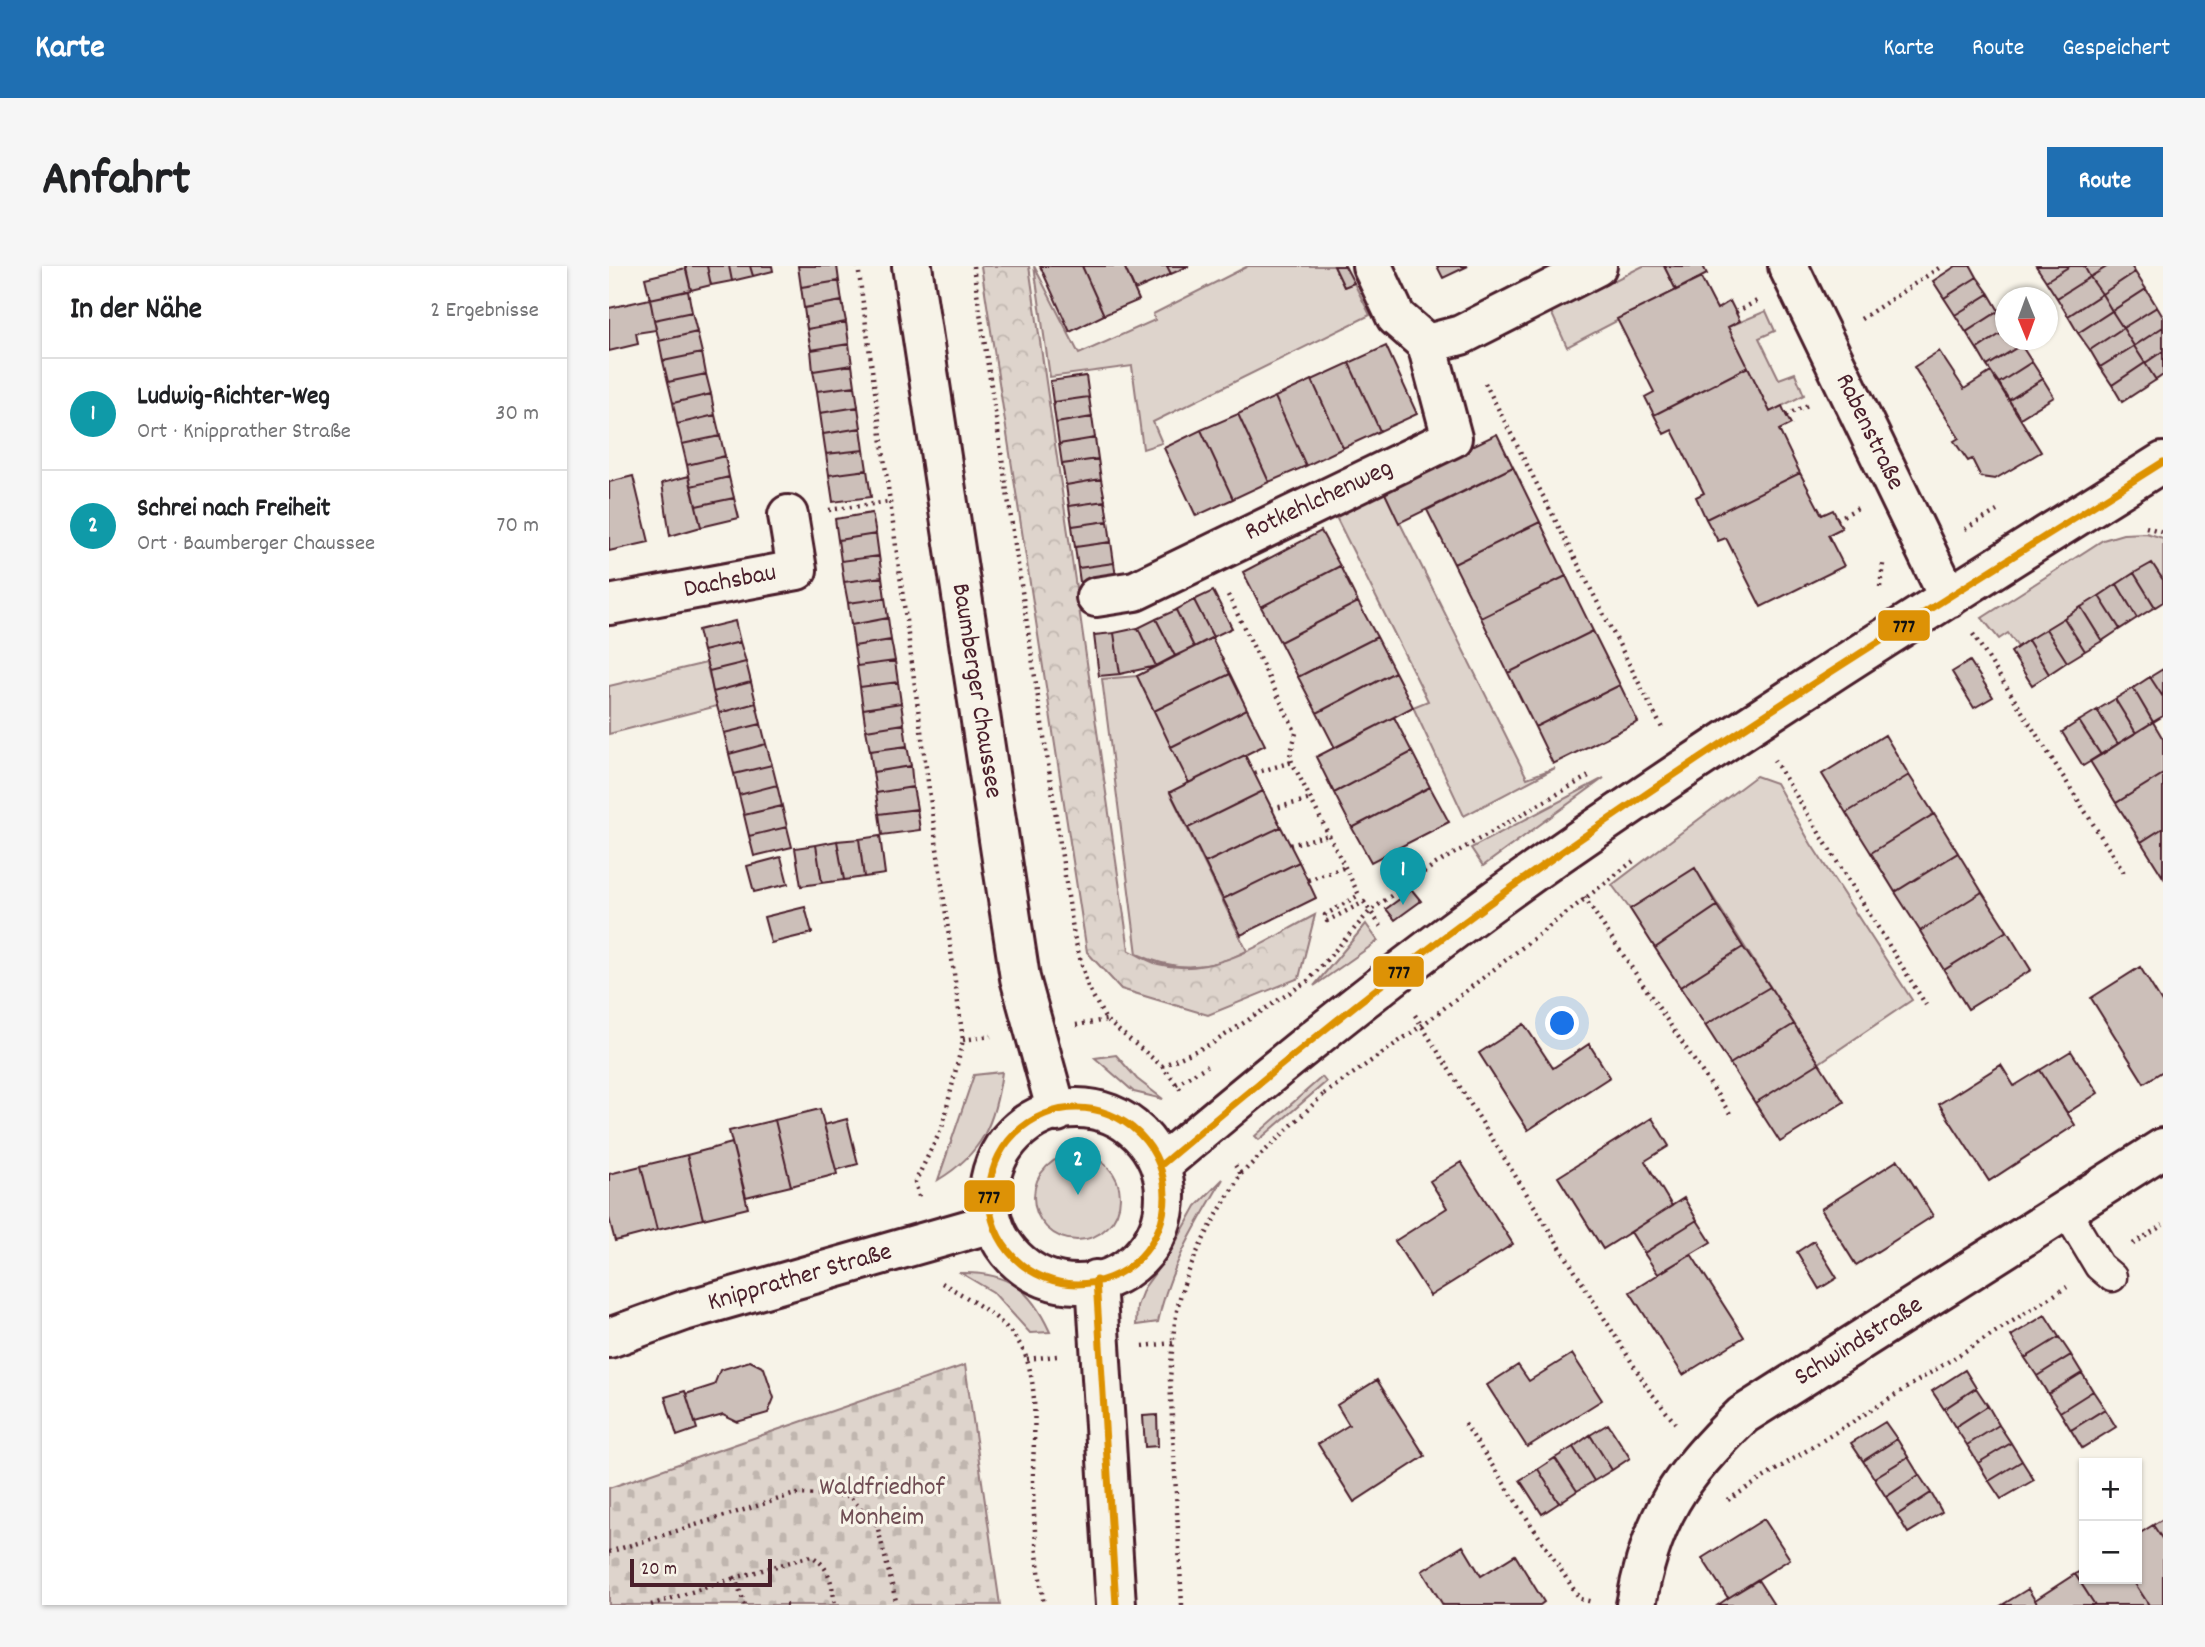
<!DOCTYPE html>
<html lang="de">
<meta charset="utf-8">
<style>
:root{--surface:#fff;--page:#f6f6f6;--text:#202124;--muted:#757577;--line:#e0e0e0;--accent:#1f6fb2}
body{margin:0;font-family:Dekko,sans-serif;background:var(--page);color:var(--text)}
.controls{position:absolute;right:21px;bottom:21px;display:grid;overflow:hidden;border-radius:0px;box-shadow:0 2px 5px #0004}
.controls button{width:63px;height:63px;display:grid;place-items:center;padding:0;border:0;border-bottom:2px solid var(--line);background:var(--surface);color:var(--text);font:35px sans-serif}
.compass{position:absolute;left:1386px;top:21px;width:63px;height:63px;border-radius:50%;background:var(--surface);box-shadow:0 2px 5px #0004;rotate:179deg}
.scale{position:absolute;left:21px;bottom:18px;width:142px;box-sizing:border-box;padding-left:7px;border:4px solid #4a1f2b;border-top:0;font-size:19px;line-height:24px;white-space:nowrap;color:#4a1f2b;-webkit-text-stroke:5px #f7f3e8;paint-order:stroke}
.you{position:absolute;left:954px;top:758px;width:24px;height:24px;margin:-18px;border:5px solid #fff;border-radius:50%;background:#1a73e8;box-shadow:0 0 0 10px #1a73e833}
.badge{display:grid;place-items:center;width:46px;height:46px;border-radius:50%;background:var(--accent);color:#fff;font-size:23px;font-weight:700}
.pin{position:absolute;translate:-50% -58px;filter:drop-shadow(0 2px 4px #0008)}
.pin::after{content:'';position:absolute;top:37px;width:24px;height:21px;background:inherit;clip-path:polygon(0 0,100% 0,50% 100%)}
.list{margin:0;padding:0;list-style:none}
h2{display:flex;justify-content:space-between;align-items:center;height:91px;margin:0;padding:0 28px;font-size:30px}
h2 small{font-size:23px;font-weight:400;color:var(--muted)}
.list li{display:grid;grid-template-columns:46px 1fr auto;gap:21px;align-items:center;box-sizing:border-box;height:112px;padding:0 28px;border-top:2px solid var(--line)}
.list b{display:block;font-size:26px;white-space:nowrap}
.list p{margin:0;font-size:23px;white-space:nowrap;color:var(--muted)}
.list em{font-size:23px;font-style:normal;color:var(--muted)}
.map{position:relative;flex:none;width:1554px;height:1339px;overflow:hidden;border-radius:0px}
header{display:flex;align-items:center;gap:42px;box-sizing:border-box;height:98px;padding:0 35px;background:var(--accent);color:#fff}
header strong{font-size:33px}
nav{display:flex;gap:38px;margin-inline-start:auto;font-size:24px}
.intro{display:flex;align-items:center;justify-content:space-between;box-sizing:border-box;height:168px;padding:0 42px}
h1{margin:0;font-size:49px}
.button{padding:18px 32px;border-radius:0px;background:var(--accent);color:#fff;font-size:24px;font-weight:700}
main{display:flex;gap:42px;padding:0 42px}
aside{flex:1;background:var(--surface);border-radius:0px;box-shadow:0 2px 5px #0004}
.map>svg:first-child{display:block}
.green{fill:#ded4cc;stroke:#947a7c;stroke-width:2}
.forest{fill:url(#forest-crowns);stroke:#947a7c;stroke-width:2}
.cemetery{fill:url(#cemetery-stones);stroke:#947a7c;stroke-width:2}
.building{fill:#ccbfb9;stroke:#4a1f2b;stroke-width:2}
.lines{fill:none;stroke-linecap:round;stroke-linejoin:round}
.lane-casing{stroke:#4a1f2b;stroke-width:33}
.street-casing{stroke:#4a1f2b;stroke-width:44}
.secondary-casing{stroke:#4a1f2b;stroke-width:44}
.path{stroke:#4a1f2b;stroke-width:4.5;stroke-dasharray:2 5;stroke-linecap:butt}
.lane{stroke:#f7f3e8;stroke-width:28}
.street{stroke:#f7f3e8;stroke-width:38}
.secondary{stroke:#f7f3e8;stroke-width:38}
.bus-1-casing{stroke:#f7f3e8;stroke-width:12}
.bus-1{stroke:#dd9206;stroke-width:7}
.labels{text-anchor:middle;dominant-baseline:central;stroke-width:6;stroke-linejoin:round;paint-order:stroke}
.street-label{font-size:26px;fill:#4a1f2b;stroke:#f7f3e8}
.park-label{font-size:26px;fill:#6f4c53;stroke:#f7f3e8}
.line-badge{stroke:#f7f3e8;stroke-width:2.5}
.pale-badge-label{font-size:19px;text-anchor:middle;font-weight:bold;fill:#111}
</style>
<header>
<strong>Karte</strong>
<nav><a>Karte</a><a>Route</a><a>Gespeichert</a></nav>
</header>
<div class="intro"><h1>Anfahrt</h1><a class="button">Route</a></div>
<main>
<aside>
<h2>In der Nähe<small>2 Ergebnisse</small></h2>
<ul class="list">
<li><span class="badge" style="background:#0f9aa8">1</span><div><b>Ludwig-Richter-Weg</b><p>Ort · Knipprather Straße</p></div><em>30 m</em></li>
<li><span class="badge" style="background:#0f9aa8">2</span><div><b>Schrei nach Freiheit</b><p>Ort · Baumberger Chaussee</p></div><em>70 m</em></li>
</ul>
</aside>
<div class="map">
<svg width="1554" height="1339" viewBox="0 0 1554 1339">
<defs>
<pattern id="forest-crowns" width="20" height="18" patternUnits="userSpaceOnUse" patternTransform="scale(1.75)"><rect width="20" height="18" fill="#ded4cc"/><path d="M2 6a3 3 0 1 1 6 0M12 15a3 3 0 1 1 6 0" fill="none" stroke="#c0b6af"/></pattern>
<pattern id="cemetery-stones" width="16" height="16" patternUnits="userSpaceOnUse" patternTransform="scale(1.75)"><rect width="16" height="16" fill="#ded4cc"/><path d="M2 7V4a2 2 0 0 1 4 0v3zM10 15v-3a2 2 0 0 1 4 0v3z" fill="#c0b6af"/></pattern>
</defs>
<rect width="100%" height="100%" fill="#f7f3e8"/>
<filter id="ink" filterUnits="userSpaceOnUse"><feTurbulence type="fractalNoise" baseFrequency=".0143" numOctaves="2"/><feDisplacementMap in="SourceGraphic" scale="14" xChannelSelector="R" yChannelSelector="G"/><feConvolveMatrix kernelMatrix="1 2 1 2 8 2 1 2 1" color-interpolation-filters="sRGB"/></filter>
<g filter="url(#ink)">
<!-- green -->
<path class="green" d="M425,0L470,88L546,54L544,48L639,0H725L735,21L745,17L761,49L544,156L553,177L534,183L523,100L441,111Z
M1034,0H1055L1067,24L958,81L942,46Z
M1157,45L1166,65L1150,72L1170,113L1186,107L1195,129L1161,146L1119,61Z
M774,223L918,512L946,502L855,550L804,441L819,435L725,247Z
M1537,267L1554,272V314L1543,297L1409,381L1399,367L1390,373L1373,352L1494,274L1514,268Z
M97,397L108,440L0,468V420Z
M528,410L580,516L561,527L638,685C602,704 565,706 528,688L493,413Z
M1147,510L1167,517L1202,578L1303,734L1210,797L1086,603L1021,643L1003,619Z
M995,512L874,600L862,582Z
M757,658L769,675L705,720Z
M507,789L528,813L554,833L525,826L486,792Z
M393,806C386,856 374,887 329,914L365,809Z
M713,811L717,816L650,874L646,870Z
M425 931a43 43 0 1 1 86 0a43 43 0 1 1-86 0Z
M614,913C587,959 560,1002 549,1056L527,1059L528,1040L535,1022L562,985L587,940Z
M352,1007C399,1006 421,1022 441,1066L421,1067L384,1026Z"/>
<!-- forest -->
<path class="forest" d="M372,0H420L520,684C529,689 540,696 549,698C606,713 658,674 706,649L690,712L599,749L512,723L478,686Z"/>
<!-- cemetery -->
<path class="cemetery" d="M356,1099L391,1339H0V1222Z"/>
<!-- building -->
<path class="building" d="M76,0H98L102,19L82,24Z
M98,0H120L123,15L102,19Z
M120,0H141L144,10L123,15Z
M141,0H163L164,5L144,10Z
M189,0H228L230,15L192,21Z
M431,0H473L495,49L461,66Z
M473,0H515L530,34L495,49Z
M515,0H558L562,8L526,24Z
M558,0H580L562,8Z
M725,0H736L745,17L735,21Z
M828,0H859L834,12Z
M1055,0H1094L1098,8L1067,24Z
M1347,0H1362L1368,11L1335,32L1324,15Z
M1427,0H1461L1437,15Z
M1461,0H1475L1481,11L1448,32L1437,15Z
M1475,0H1499L1481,11Z
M1499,0H1522L1526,6L1493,28L1481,11Z
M77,2L82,24L41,33L36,12Z
M1526,6L1537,23L1503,45L1493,28Z
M1368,11L1380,28L1346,49L1335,32Z
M1481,11L1493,28L1459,50L1448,32Z
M1092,12L1108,43L1121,35L1131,55L1119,61L1139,101L1045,149L1036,131L1045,126L1008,53Z
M230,15L233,35L195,42L192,21Z
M1537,23L1548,41L1514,62L1503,45Z
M79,25L83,46L45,54L41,33Z
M1380,28L1390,45L1357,66L1346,49Z
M1493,28L1503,45L1469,67L1459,50Z
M41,33L47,64L27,67L29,78L0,85V42Z
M233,35L237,56L198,63L195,42Z
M1548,41L1554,51V61L1525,80L1514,62Z
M1390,45L1396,55V65L1368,83L1357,66Z
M1503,45L1514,62L1481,84L1469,67Z
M83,46L88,66L50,75L45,54Z
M237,56L240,78L202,84L198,63Z
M1554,61V85L1536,97L1525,80Z
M1514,62L1525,80L1491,101L1481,84Z
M1396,65V74H1408L1412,79L1378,100L1368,83Z
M88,66L93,87L54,95L50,75Z
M240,78L243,99L204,105L202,84Z
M1412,79L1423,96L1390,117L1378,100Z
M777,80L808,148L771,165L740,97Z
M1525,80L1536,97L1503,119L1491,101Z
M1330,85L1355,123L1382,106L1432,186L1386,213L1372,211L1363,193L1359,195L1345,175L1350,172L1305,101Z
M1554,85V109L1547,114L1536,97Z
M93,87L97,108L59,116L54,95Z
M1423,96L1434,113L1400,134L1390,117Z
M740,97L771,165L734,182L703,114Z
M1536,97L1547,114L1513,136L1503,119Z
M243,99L246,120L208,125L204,105Z
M1139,101L1161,146L1173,140L1177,149L1182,158L1170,164L1191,207L1097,253L1087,231L1095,227L1063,164L1055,168L1045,149Z
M97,108L102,128L64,137L59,116Z
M477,110L480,131L444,136L441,115Z
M1434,113L1445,131L1411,152L1400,134Z
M703,114L734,182L697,200L666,131Z
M246,120L249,141L211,147L208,125Z
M102,128L106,149L68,158L64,137Z
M480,131L483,151L447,157L444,136Z
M666,131L697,200L660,216L629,148Z
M249,141L252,162L214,168L211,147Z
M629,148L660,216L624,233L592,164Z
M106,149L111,170L73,178L68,158Z
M483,151L486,172L450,178L447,157Z
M252,162L255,184L217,188L214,168Z
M592,164L624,233L587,250L555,182Z
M888,168L904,201L790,257L774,223Z
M111,170L116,190L78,199L73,178Z
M486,172L489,193L453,198L450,178Z
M255,184L258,204L220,209L217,188Z
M116,190L120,211L82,220L78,199Z
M489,193L492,213L457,219L453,198Z
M904,201L931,256L845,298L818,244Z
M258,204L262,231L224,236L220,209Z
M1191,207L1213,249L1224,244L1233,262L1219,269L1235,300L1152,341L1117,272L1109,275L1097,253Z
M24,210L40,276L0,285V216Z
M80,210L92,261L61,270L53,217Z
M120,211L125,232L87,240L82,220Z
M492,213L496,235L460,240L457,219Z
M125,232L130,252L92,261L87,240Z
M496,235L499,255L463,260L460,240Z
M263,247L267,268L229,274L226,253Z
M499,255L502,276L466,281L463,260Z
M931,256L957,310L872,352L845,298Z
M712,265L731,300L652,341L634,306Z
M267,268L270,290L232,295L229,274Z
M502,276L505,297L469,302L466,281Z
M270,290L273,311L235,316L232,295Z
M505,297L508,318L472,323L469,302Z
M1543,297L1554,314V336L1546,341L1525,307Z
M731,300L749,336L671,376L652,341Z
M1525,307L1546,341L1528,352L1508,318Z
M957,310L984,365L899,407L872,352Z
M273,311L276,332L239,337L235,316Z
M1508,318L1528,352L1511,363L1490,330Z
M604,325L623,362L604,371L585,334Z
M1490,330L1511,363L1493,375L1472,341Z
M276,332L279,352L242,359L239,337Z
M585,334L604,371L585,381L567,344Z
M749,336L768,371L689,411L671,376Z
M1472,341L1493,375L1476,385L1455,352Z
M567,344L585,381L566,390L547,353Z
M279,352L282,374L245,380L242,359Z
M1455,352L1476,385L1458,396L1437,363Z
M547,353L566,390L547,400L529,362Z
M126,355L131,376L94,385L89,364Z
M529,362L547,400L511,408L505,367Z
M1437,363L1458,396L1440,408L1419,374Z
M984,365L1011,419L926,461L899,407Z
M505,367L511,408L490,410L485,369Z
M768,371L786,406L708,447L689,411Z
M603,372L621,408L545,445L528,410Z
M282,374L286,395L248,400L245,380Z
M1419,374L1440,408L1423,419L1402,386Z
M131,376L137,396L100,405L94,385Z
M286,395L289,416L251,421L248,400Z
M1361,395L1384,431L1365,442L1343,406Z
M137,396L142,416L104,426L100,405Z
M1554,403V431L1541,411Z
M786,406L804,441L726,482L708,447Z
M621,408L638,443L562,481L545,445Z
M1541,411L1554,431V450L1544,456L1524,422Z
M142,416L147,437L110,447L104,426Z
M289,416L292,437L254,443L251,421Z
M1011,419L1029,456L944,498L926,461Z
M1524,422L1544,456L1527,467L1506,433Z
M1506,433L1527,467L1509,478L1488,444Z
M147,437L152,458L115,467L110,447Z
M292,437L295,458L257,464L254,443Z
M638,443L656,479L580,517L562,481Z
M1488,444L1509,478L1492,489L1470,455Z
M785,451L803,486L725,527L707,491Z
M1470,455L1492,489L1474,500L1453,466Z
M1544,456L1554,473V508L1507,537L1481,495Z
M152,458L157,478L120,488L115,467Z
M295,458L298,480L261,485L257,464Z
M1276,469L1300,509L1237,547L1213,508Z
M157,478L163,499L125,508L120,488Z
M298,480L302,500L264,506L261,485Z
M803,486L821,521L743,562L725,527Z
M636,489L654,525L579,562L561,526Z
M163,499L168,519L130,529L125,508Z
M302,500L304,521L267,527L264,506Z
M1554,508V562L1532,576L1507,537Z
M1300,509L1325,548L1262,587L1237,547Z
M168,519L173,540L135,549L130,529Z
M304,521L308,543L270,548L267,527Z
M821,521L840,556L762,596L743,562Z
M654,525L672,561L596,597L579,562Z
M173,540L178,561L140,570L135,549Z
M308,543L311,564L273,569L270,548Z
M1325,548L1349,587L1286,626L1262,587Z
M178,561L183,581L145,590L140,570Z
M672,561L690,596L614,633L596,597Z
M1554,562V611L1532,576Z
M271,570L276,608L255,611L250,573Z
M250,573L255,611L235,614L228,575Z
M228,575L235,614L213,617L207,579Z
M207,579L213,617L192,620L186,582Z
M1349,587L1373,626L1311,665L1286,626Z
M172,591L179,618L145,626L138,600Z
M690,596L707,632L632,669L614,633Z
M1086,602L1108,640L1046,682L1021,643Z
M803,624L812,635L786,654L777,643Z
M1373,626L1398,665L1335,704L1311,665Z
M1108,640L1134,681L1071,721L1046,682Z
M196,641L203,667L162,677L155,651Z
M1398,665L1422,704L1359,743L1335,704Z
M1134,681L1161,721L1096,759L1071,721Z
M1531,701L1554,738V805L1535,817L1482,732Z
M1161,721L1185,758L1121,798L1096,759Z
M915,758L944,802L980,778L1001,811L919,864L870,787Z
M1185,758L1210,797L1146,837L1121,798Z
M1462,785L1489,827L1458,847L1431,804Z
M1210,797L1235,836L1171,876L1146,837Z
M1392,799L1405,820L1431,804L1466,859L1380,915L1330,838Z
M211,843L228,908L182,920L166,854Z
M1043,852L1060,880L1036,895L1063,940L994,983L949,911Z
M238,853L249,898L227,904L215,859Z
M166,854L182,920L137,931L120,865Z
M123,877L139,942L94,953L78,889Z
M78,889L94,953L48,964L32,900Z
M1289,894L1324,950L1247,999L1212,943Z
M852,896L904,978L821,1030L786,975L838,942L821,915Z
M32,900L48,964L6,975L0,952V908Z
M1075,932L1088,954L1035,987L1022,966Z
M1088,954L1102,976L1049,1008L1035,987Z
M1205,975L1228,1012L1210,1023L1188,986Z
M1082,988L1135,1071L1074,1109L1021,1026Z
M1436,1049L1450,1071L1416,1092L1402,1070Z
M1450,1071L1462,1089L1428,1110L1416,1092Z
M963,1088L993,1134L918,1181L878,1119L909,1099L920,1115Z
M1462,1089L1473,1107L1439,1128L1428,1110Z
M141,1095L155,1102L165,1132L159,1147L128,1156L114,1149L86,1157L77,1128L105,1119L111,1104Z
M1356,1104L1367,1122L1335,1143L1323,1125Z
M1473,1107L1484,1125L1451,1146L1439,1128Z
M768,1114L816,1190L745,1236L709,1178L740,1159L728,1139Z
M1367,1122L1379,1140L1346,1161L1335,1143Z
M76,1125L88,1163L68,1170L56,1131Z
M1484,1125L1496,1143L1462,1164L1451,1146Z
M1379,1140L1390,1159L1358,1179L1346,1161Z
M1496,1143L1507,1161L1473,1182L1462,1164Z
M548,1149L549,1180L536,1181L534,1150Z
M1276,1156L1288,1173L1254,1195L1242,1177Z
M999,1158L1021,1192L1003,1204L981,1169Z
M1390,1159L1402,1177L1369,1197L1358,1179Z
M981,1169L1003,1204L985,1215L964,1181Z
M1288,1173L1299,1191L1265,1212L1254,1195Z
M1402,1177L1413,1195L1380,1215L1369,1197Z
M964,1181L985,1215L968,1225L946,1192Z
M1299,1191L1310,1209L1277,1231L1265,1212Z
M946,1192L968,1225L950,1237L929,1203Z
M1413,1195L1425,1214L1392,1233L1380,1215Z
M929,1203L950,1237L933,1248L911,1214Z
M1310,1209L1322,1227L1288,1249L1277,1231Z
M1322,1227L1333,1246L1299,1267L1288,1249Z
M1155,1253L1181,1293L1119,1332L1093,1292Z
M1554,1253V1274L1544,1259Z
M1544,1259L1554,1274V1339H1540L1523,1313H1528V1269Z
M854,1280L872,1310L906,1289L935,1336L931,1339H834L813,1305Z
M1475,1303V1313H1523L1540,1339H1486L1466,1308Z
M1466,1308L1486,1339H1429L1426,1334Z
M1149,1314L1165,1339H1109L1119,1332Z
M1419,1323L1429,1339H1393Z"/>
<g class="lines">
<!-- lane casing -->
<g class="lane-casing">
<path id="lane" d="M1457,945L1490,1000L1503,1011"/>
</g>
<!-- street casing -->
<g class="street-casing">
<path id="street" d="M763,0L787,51L818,78L852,69L988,0
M1179,0L1340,332
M487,331L526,325L843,172L818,78
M0,339L188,304L179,249
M552,899C680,791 812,684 950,588C1147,451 1351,324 1554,196
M0,1072L75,1045L383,957
M1027,1339C1042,1252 1071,1209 1134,1149L1554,882"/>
</g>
<!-- secondary casing -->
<g class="secondary-casing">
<path id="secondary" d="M303,0L411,712L448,846
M380 930a88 88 0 1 1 176 0a88 88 0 1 1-176 0Z
M487,1014L507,1339"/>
</g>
<!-- path -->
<path class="path" d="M249,0L354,774L333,862L306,916L311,934
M364,0L465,670L479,721L497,754L553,800L572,824
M1127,46L1148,35
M1252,53L1333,0
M876,117L1054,464
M1177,149L1199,139
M220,244L279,236
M1228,253L1249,242
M1537,261L1554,266
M1356,263L1388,245
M1271,321L1274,298
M619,329L687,467L681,490L683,496L750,629L716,649L718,655L755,636L773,662
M1364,368L1517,610
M1165,494L1317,739
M646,507L683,496
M663,543L702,533
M681,579L720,569
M699,614L737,601
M975,631L1122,849
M806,749L1040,1124L1066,1157
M467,759L497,754
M354,774L382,770
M553,800L604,777L700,714L761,645L825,599L983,508
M567,818L598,800
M715,828L812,760L1027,593
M632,908L715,828
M1524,978L1554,959
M333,1017C364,1035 407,1058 418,1094C430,1131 424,1174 424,1211C424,1254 428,1297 435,1339
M534,1080L564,1077
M418,1093L448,1090
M856,1158L971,1333L984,1336
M1119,1234L1458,1021
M0,1286L186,1228L240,1230L268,1259L288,1339
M42,1339L126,1312
M136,1339L126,1312L202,1290C221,1300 223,1318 226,1339
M176,1339H180
M573,1339L561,1114C563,1086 564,1055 572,1028C584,986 610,945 632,908L624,896"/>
<!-- lane -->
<use href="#lane" class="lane"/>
<!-- street -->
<use href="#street" class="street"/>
<!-- secondary -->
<use href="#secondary" class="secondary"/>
<!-- bus-1 casing -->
<g class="bus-1-casing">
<path id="bus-1" d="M380 930a88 88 0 1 1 176 0a88 88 0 1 1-176 0Z
M552,899C665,804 779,710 899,624C1111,472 1334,335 1554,196
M487,1014L507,1339"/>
</g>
<!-- bus-1 -->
<use href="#bus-1" class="bus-1"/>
</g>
</g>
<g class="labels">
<!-- street labels -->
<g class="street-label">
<text transform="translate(1260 166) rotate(64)">Rabenstraße</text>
<text transform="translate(710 235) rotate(-25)">Rotkehlchenweg</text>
<text transform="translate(121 316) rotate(-11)">Dachsbau</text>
<text transform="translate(367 425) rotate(81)">Baumberger Chaussee</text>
<text transform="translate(191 1012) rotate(-16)">Knipprather Straße</text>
<text transform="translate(1250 1076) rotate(-32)">Schwindstraße</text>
</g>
<!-- park labels -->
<g class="park-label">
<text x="273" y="1222">Waldfriedhof<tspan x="273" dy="30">Monheim</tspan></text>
</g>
</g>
<g class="line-badge">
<rect x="1268" y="343" width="54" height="33" rx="7" fill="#dd9206"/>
<rect x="763" y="689" width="53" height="33" rx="7" fill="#dd9206"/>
<rect x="354" y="913" width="53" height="34" rx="7" fill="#dd9206"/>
</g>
<g class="pale-badge-label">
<text x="1295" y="366">777</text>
<text x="790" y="712">777</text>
<text x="380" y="937">777</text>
</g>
</svg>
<div class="controls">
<button>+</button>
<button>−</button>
</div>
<svg class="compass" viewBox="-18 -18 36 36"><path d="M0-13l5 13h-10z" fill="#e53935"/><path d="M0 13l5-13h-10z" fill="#757577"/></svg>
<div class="scale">20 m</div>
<div class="you"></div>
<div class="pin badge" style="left:794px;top:639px;background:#0f9aa8">1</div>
<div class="pin badge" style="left:469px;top:929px;background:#0f9aa8">2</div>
</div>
</main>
